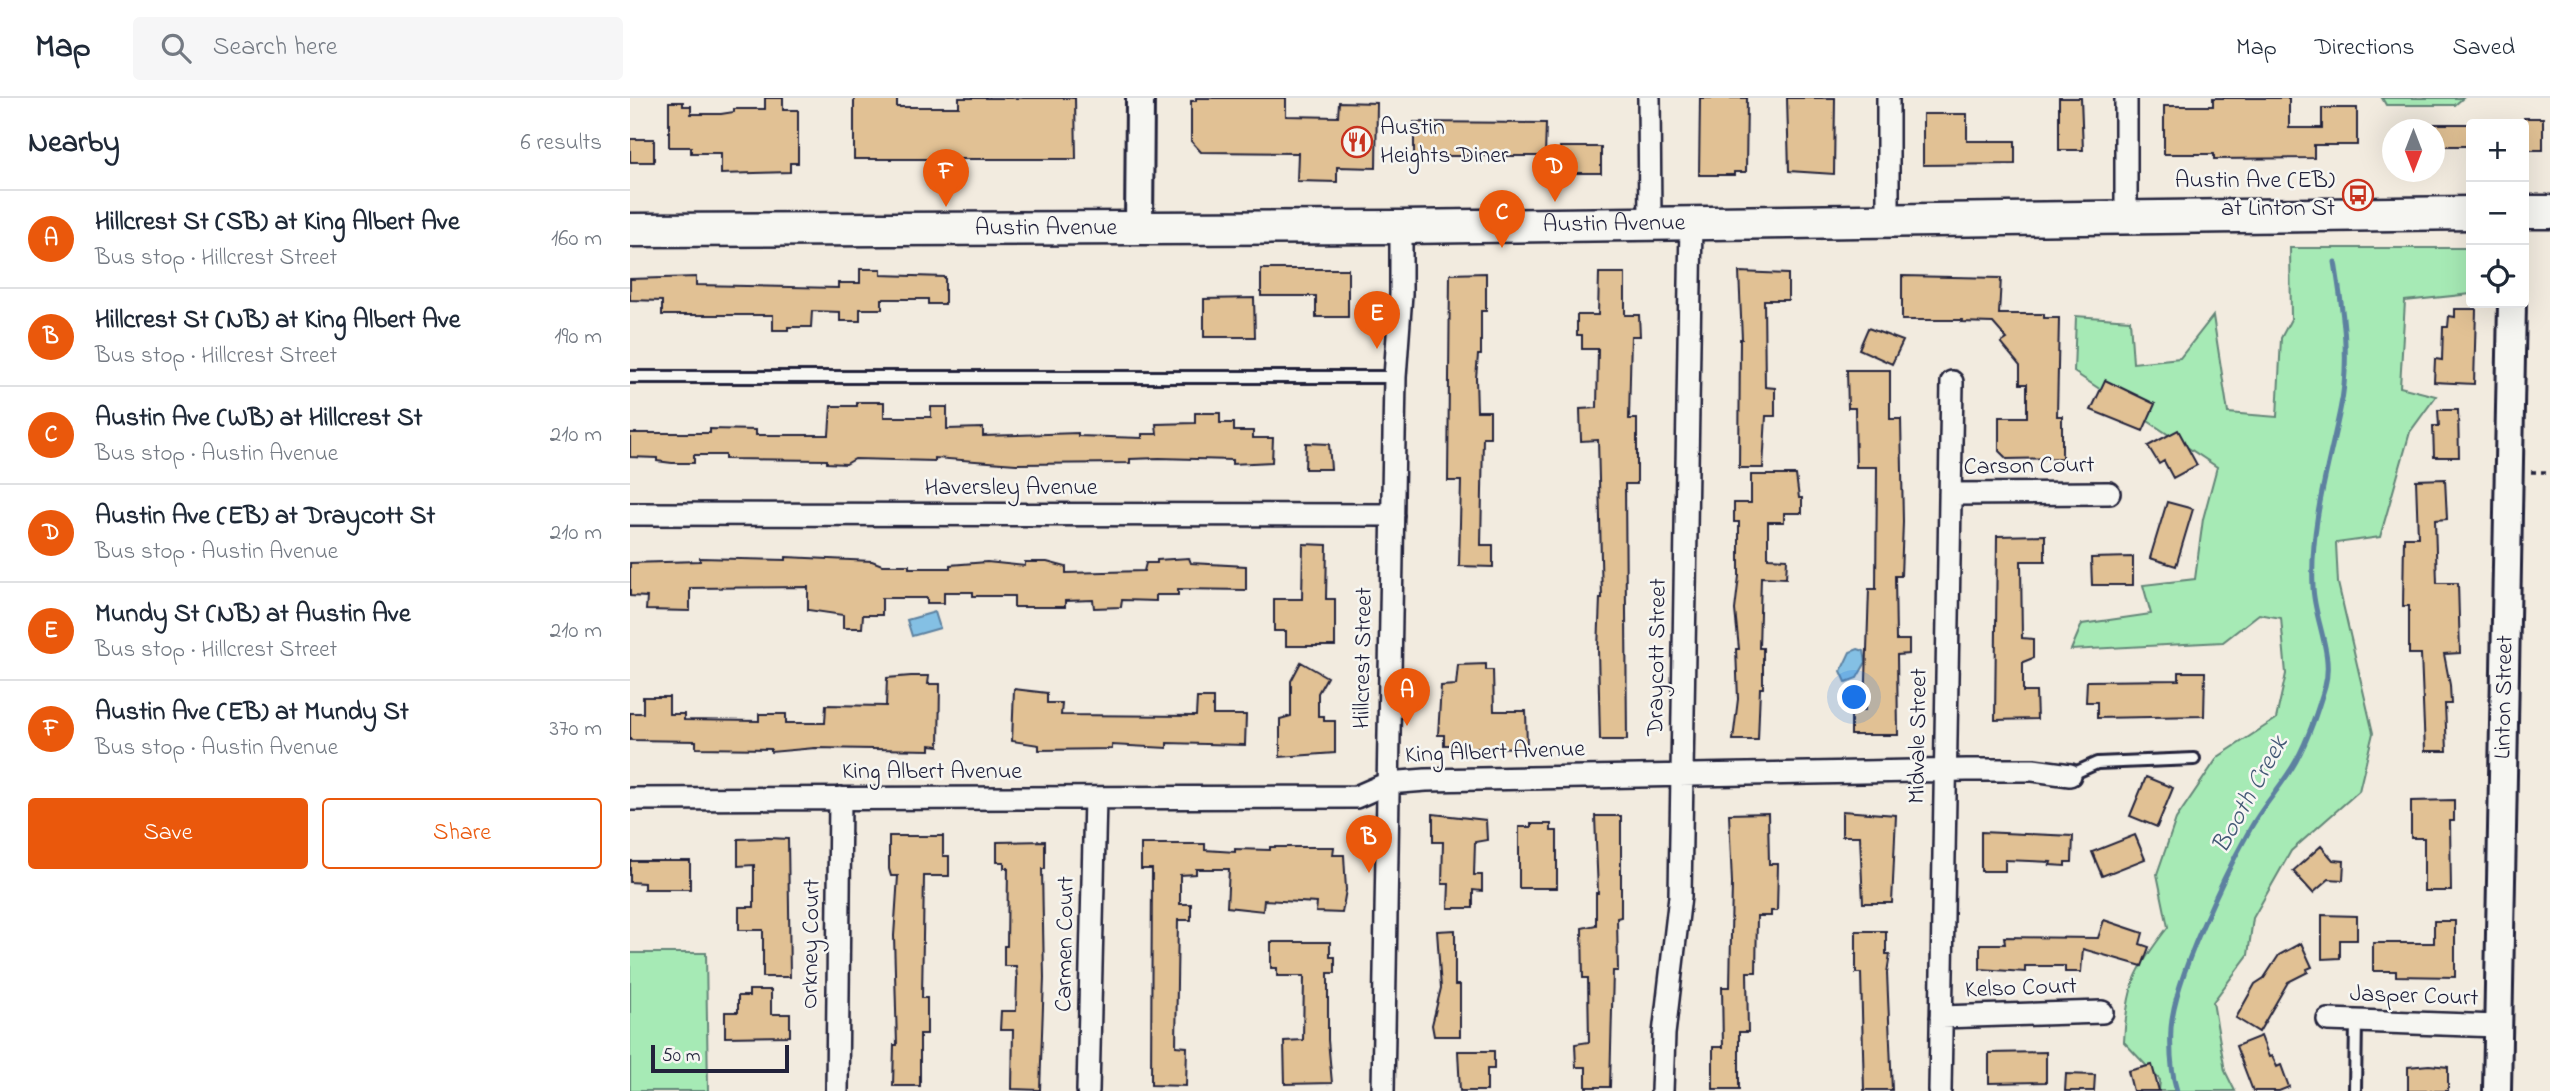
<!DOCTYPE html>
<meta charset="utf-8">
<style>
:root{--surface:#fff;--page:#f6f6f7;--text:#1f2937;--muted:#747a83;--line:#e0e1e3;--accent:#ea580c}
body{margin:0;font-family:"Indie Flower",sans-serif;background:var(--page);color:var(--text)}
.controls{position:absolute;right:21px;top:21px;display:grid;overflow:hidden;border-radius:7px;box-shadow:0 7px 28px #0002}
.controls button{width:63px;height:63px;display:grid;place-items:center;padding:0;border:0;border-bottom:2px solid var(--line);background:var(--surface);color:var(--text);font:35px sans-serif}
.compass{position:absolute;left:1752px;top:21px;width:63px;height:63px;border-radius:50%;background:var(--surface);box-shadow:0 7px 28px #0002;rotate:180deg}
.scale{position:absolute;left:21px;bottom:18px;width:138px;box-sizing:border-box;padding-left:7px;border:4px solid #22223b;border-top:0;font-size:19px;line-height:24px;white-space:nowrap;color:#22223b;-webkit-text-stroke:5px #f6f6f2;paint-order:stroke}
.you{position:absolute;left:1225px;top:600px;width:24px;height:24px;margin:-18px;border:5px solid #fff;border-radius:50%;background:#1a73e8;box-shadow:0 0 0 10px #1a73e833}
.badge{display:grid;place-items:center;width:46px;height:46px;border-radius:50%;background:var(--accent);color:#fff;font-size:23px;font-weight:700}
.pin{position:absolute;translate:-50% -58px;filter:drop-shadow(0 2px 4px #0008)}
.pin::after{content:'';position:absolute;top:37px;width:24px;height:21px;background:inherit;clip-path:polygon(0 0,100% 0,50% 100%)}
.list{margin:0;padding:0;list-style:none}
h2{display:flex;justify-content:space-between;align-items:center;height:91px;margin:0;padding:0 28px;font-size:30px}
h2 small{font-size:23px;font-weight:400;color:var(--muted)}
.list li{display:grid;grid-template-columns:46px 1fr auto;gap:21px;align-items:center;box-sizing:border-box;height:98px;padding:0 28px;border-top:2px solid var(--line)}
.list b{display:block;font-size:26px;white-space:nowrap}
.list p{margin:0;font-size:23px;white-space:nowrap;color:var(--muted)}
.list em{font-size:23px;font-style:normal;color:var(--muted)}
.actions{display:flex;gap:14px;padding:21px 28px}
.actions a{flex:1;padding:16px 0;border:2px solid var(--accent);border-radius:7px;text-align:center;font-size:24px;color:var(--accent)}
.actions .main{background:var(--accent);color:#fff}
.icon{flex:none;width:38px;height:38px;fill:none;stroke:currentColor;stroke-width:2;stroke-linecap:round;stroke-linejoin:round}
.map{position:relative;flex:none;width:1920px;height:993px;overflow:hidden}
header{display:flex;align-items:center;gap:42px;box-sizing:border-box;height:98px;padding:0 35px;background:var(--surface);border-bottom:2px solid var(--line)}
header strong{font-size:33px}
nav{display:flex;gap:38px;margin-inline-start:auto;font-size:24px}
.search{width:490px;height:63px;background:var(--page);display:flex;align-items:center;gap:18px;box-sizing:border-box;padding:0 24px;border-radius:7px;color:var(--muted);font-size:26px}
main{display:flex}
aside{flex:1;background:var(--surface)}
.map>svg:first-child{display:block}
.green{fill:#a6eab5;stroke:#648678;stroke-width:2}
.water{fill:#84c0e4;stroke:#5d81a0;stroke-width:2}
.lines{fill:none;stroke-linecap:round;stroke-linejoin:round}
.stream{stroke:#5d81a0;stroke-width:5}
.building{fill:#e1c194;stroke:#22223b;stroke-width:2}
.service-casing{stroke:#22223b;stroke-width:16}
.minor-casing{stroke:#22223b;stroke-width:26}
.tertiary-casing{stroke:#22223b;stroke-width:32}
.secondary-casing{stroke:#22223b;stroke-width:37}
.path{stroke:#22223b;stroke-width:3.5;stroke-dasharray:5 5;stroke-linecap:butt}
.service{stroke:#f6f6f2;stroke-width:10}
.minor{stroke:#f6f6f2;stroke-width:21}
.tertiary{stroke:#f6f6f2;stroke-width:26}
.secondary{stroke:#f6f6f2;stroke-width:32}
.labels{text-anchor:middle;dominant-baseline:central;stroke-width:5;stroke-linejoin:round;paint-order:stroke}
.poi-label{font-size:24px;fill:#22223b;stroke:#f6f6f2;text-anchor:start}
.street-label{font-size:24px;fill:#22223b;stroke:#f6f6f2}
.water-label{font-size:26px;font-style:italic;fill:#445976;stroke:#f6f6f2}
</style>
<header>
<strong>Map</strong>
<div class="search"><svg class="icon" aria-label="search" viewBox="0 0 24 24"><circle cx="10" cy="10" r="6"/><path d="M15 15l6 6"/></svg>Search here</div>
<nav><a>Map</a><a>Directions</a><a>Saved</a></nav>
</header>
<main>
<aside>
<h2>Nearby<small>6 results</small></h2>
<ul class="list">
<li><span class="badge">A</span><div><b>Hillcrest St (SB) at King Albert Ave</b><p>Bus stop · Hillcrest Street</p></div><em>160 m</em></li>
<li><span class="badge">B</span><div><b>Hillcrest St (NB) at King Albert Ave</b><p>Bus stop · Hillcrest Street</p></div><em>190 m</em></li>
<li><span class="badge">C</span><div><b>Austin Ave (WB) at Hillcrest St</b><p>Bus stop · Austin Avenue</p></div><em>210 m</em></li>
<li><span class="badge">D</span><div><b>Austin Ave (EB) at Draycott St</b><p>Bus stop · Austin Avenue</p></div><em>210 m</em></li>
<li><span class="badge">E</span><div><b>Mundy St (NB) at Austin Ave</b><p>Bus stop · Hillcrest Street</p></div><em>210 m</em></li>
<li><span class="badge">F</span><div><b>Austin Ave (EB) at Mundy St</b><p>Bus stop · Austin Avenue</p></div><em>370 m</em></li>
</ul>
<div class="actions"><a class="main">Save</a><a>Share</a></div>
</aside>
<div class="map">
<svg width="1920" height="993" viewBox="0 0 1920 993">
<rect width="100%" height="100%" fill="#f2ebdf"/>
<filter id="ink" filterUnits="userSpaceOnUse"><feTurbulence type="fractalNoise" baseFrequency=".0143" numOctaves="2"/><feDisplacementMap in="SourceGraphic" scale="14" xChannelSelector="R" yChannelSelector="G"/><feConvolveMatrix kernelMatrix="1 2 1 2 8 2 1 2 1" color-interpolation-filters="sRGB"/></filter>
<g filter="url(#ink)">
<!-- green -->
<path class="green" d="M1752,0H1833L1825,7H1756Z
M1660,150H1841V196L1775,203L1770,289L1806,298L1780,334L1750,439L1706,445L1708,485L1743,635L1729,693L1661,753L1623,820L1618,857L1583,904L1595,973L1605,993H1529L1530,982L1494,944C1497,889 1503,874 1538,829L1527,776L1546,721L1588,659L1646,621L1656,576L1651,520L1629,516L1593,544L1441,552L1452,526L1521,516L1513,487L1565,481L1573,421L1587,369L1444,274L1446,218L1500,222L1503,265L1550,260L1583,218L1598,315L1647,319L1651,240L1661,221Z
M0,855H76L78,993H0Z"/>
<!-- water -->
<path class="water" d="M305,514L310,530L282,538L277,522Z
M1228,551L1234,553L1236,564L1227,580L1216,584L1211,573L1220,554Z"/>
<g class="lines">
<!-- stream -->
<path class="stream" d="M1547,993C1541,974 1540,950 1541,930C1544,881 1594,778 1619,733C1632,708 1653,687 1666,663C1679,639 1687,614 1695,588C1704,556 1684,521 1683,489C1680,427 1698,371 1710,312C1721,262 1713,214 1705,164"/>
</g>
<!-- building -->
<path class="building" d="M135,0H153V12H168V65H160V74L91,76V55H61V49H39V4H53V8H61V16H91L104,14V11H135Z
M224,0H267V9H329V0H445L446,61H224Z
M566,0H656V18L708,19L709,4L747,5L746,70L707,69V84L667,83L668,55L571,54L561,43V3H566Z
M1070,0H1117L1116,74H1104V77H1069Z
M1157,0H1205L1204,76L1159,73Z
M1429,0H1451L1453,52H1429Z
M1583,0H1659V30H1692V10H1727V47H1684V60L1584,61V56H1534V8H1583Z
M1293,16H1337V43H1385V66L1293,67Z
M1894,20H1913V52H1894Z
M784,24L916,25L915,58H784Z
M1804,26H1841V48H1804Z
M0,41H24V64H0Z
M930,49H971V75H930Z
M230,171H251V177L315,179V206H298V201H252V211H230V223H210V214L182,213L181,229H158V232H143V217H32V203L0,202V181L66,179V187L208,190V185H230Z
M631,171H718V219H686V198H631Z
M1109,174L1158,176V202H1134L1135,289L1145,290V318H1136L1133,370H1109L1110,241H1112Z
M856,175V213H851V257H848L846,280L847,313H860V339H853L851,447H863V469L829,468L831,383H818L820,176Z
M969,175H995V217H1009L1010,238H1001L999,321H1007V386H995L997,642H970L968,551L970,500H972L968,342L951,343L950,311L967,310L968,251H952V237H947V217H968Z
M1272,178L1371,180L1369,216H1414V220H1429L1427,318H1432V360L1377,361L1369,353V319H1397V286H1390V268L1371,245L1377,241L1363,225L1331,224L1332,222H1272Z
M624,200L625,239H574V201Z
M1825,211H1846L1844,286L1804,284L1805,261L1812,262L1813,229H1818L1819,218L1825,219Z
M1238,230L1273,243L1262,266L1229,251Z
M1217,272H1260V321H1271L1273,424L1271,478H1265L1266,542H1279V556L1267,557L1268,637H1221V612H1235L1239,491H1246L1247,369H1226L1225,310H1218Z
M1475,282L1525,306L1513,333L1461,312Z
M227,304H254V319H301V309H317V331L353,330V338L448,335V338L512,340V336H527L526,326L565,325V315H590V325H604V333H623V340H643L642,364L602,366V362L529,360L500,361V365L386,366L305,360V363L225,361L216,366L197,365V362L95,361V357H64V365H42L27,363V360L0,359V335H80V331L126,332V337H199L201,308H227Z
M1808,312H1828L1829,359H1804L1803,328H1809Z
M1548,332L1567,367L1543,380L1534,363L1529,366L1518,348Z
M676,345L699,346L701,371H675Z
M1121,377H1166L1169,400H1172V415H1154V424H1138V460L1157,461L1156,480L1131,479L1129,550H1133V590H1130L1128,642H1103L1108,601L1106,551H1109L1105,512L1109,478V424H1104V405H1121Z
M1815,381L1817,421L1805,422L1807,485H1828L1830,555L1814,556L1820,587L1821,606H1815L1817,653H1795L1791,556H1779V508H1773L1774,439H1788L1786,382Z
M1537,404L1563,411L1546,468L1520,460Z
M1415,437V463H1391L1392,540L1403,541V560L1393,564V594H1406L1407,621L1365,622L1367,438Z
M673,446L697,447L696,501H705V548H656V533H644V501H672Z
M156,459L242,463L252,467H279V470H320V467L357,464L395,468V464H417L436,469V475L514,473L516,465H527V462L559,460L561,465L616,468V492L548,491V497H526V503L492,502L491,509L464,510L463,502L435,503V509H384V498H343V494H314V505H297V500H252V517H233L232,530H213V517L178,512V489L60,490V513L16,512L17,499L0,498V465L70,463V460L156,462Z
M1503,459V487H1462L1461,460Z
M671,564L697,579L688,595V618H694V623H705V655L650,659V621L661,618V583Z
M856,566V572H863L864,613H896L897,649L829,651V647H814V637H808L811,588L826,587L828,567Z
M1549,574H1575L1574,618L1467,620V604H1456L1457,583L1549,582Z
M281,578H299L298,586H310L309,648L300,647V652L185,650L141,654V651L66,650V643L0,642V615H13V599H39V616H54V622L129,623V616H156V625H195L196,607L256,608L257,580Z
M384,591L417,595V605H432L431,617L566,618L567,600H583V617H616L615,647L537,645V650L482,647V651L409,652V647L382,643Z
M1516,679L1543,690L1527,729L1500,718Z
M1824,702V723H1820L1821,793H1794V740H1781V703Z
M1212,713L1266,717L1262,805H1233L1230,738H1212Z
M1138,715L1139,766H1148L1147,813H1141V818H1127L1126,874H1117L1118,934H1109V991H1083V949H1093L1092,889H1100L1102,785L1099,716Z
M803,716L856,722L857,742L845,744L844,777H852V793L843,792V810H818L819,786H812L813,744H803Z
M965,718H991V819L987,820L988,873H983L980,989H956V969H946L945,946L959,944L958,880H953L952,830L966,827V795H968Z
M901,726H921V733H927V790H889V729H901Z
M1351,734L1443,738L1442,764H1435V768L1420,767L1421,764L1375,762V773H1351Z
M1505,737L1515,761L1472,778L1462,754Z
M259,738H313V758H319V778H294L292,900H297V936H290V988H263L264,947H267L264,838L268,778H261L259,771Z
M139,740L158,741L160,879H133V832H109V809H124V767L108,768V741Z
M415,743V771H412L414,880L410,992L382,991L383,932H370L371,913H386L387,880L386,868H374V848H377L378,770H374V764H367V744Z
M511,746H575V752L605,754V751L640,752V749H704L703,757H714L716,792L712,815L686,814L687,805L634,802L633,813L597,809L599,771H566V776L550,777V806H561V822H548L546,948L557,949L556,988L521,987L522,771H511Z
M1691,748L1703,762L1714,763L1713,782L1699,781L1683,795L1663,773Z
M0,763H60V791H14V785L0,784Z
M1692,817L1727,818V842H1710V860L1692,861Z
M1474,822L1513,835L1510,846L1519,849L1512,868L1453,851L1451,874H1435V868H1395V874L1350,871V846H1375L1374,839L1468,840Z
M1804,823H1825V879L1766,878V873H1743V845H1804Z
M825,832V887H830V938H804L802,927L811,890L807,833Z
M1226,833H1256V856H1260L1257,875L1262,992H1234L1231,875H1226Z
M641,844H700V859H705V875H698V942L702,985L655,986L654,943L673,942L674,878H647V870H641Z
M1671,845L1682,869L1677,871L1678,874L1658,884L1629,934L1606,920L1625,886L1634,880L1649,857Z
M119,892H141V916H160V938L95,939V914H108V898H119Z
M1631,938L1639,959L1642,958L1647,969L1651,967L1659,989L1649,993H1623L1606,948Z
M828,953H864V971H857V993H830Z
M1416,954V984L1359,985V955Z
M1522,967L1529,993H1503L1498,973Z
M1799,967L1818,969V993H1778V969Z
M1436,976L1465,977L1464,993H1435Z"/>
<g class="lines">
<!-- service casing -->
<g class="service-casing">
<path id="service" d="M0,279H765
M1440,677L1467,665L1564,661
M1725,993L1726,923"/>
</g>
<!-- minor casing -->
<g class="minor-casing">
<path id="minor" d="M1019,0L1020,125
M1258,0V122
M1496,120V0
M1320,396L1479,395
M0,416L763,417
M0,701L726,699L758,685L796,682L1337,672H1403L1440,677
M1311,919L1472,914
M1698,922L1868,928
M207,993L210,700
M458,993L465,700
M753,993L765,279L771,196V129
M1032,993L1034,936L1050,798L1061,124
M1310,993L1322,284"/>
</g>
<!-- tertiary casing -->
<g class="tertiary-casing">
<g id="tertiary">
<path d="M509,130L510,0"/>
<path id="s1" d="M1867,993L1882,205"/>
</g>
</g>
<!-- secondary casing -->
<g class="secondary-casing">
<g id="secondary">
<path d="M1894,114H1920"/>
<path id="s2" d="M0,132L771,129L1841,115"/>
</g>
</g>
<!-- path -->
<path class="path" d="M1901,374H1920"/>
<!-- service -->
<use href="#service" class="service"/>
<!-- minor -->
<use href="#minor" class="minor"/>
<!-- tertiary -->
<use href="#tertiary" class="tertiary"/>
<!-- secondary -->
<use href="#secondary" class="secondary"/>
</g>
</g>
<!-- icons -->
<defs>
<g id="restaurant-ring" transform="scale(1.575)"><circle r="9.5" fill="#f6f6f2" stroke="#c8321e" stroke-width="1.5"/><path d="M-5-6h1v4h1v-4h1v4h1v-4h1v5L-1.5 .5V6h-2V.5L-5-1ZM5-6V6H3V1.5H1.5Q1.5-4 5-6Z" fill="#c8321e"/></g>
<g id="bus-ring" transform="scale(1.575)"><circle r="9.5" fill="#f6f6f2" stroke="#c8321e" stroke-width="1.5"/><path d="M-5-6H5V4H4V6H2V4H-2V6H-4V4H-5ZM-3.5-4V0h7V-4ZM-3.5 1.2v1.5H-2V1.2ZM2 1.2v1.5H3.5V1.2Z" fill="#c8321e"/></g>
</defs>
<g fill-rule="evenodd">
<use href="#restaurant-ring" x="727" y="44"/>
<use href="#bus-ring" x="1728" y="97"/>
</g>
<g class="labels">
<!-- poi labels -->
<g class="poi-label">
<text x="750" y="30">Austin<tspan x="750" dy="28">Heights Diner</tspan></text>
<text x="1705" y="83" text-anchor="end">Austin Ave (EB)<tspan x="1705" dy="28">at Linton St</tspan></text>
</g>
<!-- street labels -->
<g class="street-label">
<text stroke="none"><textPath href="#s2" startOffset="984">Austin Avenue</textPath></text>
<text stroke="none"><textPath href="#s2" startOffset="416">Austin Avenue</textPath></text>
<text transform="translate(1399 369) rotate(-1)">Carson Court</text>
<text x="381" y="390">Haversley Avenue</text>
<text transform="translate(1028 559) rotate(-89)">Draycott Street</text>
<text transform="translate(734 560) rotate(-89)">Hillcrest Street</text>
<text stroke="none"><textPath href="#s1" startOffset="394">Linton Street</textPath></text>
<text transform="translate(1289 638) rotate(-89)">Midvale Street</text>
<text transform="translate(865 655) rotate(-2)">King Albert Avenue</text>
<text x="302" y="674">King Albert Avenue</text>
<text transform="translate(182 846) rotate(-89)">Orkney Court</text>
<text transform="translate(436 846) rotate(-89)">Carmen Court</text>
<text transform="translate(1391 891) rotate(-2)">Kelso Court</text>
<text transform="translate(1784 899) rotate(2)">Jasper Court</text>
</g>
<!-- water labels -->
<g class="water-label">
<text transform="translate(1621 697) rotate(-61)">Booth Creek</text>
</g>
</g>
</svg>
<div class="controls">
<button>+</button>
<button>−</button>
<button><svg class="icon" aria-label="locate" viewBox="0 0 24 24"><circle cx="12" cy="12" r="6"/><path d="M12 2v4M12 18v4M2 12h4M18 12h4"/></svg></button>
</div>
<svg class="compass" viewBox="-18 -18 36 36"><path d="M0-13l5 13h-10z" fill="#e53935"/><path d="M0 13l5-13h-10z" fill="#747a83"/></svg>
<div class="scale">50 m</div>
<div class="you"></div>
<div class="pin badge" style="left:777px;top:628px">A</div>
<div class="pin badge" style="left:739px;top:775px">B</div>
<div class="pin badge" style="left:872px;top:150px">C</div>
<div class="pin badge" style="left:925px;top:104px">D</div>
<div class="pin badge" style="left:747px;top:251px">E</div>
<div class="pin badge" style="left:316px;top:109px">F</div>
</div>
</main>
